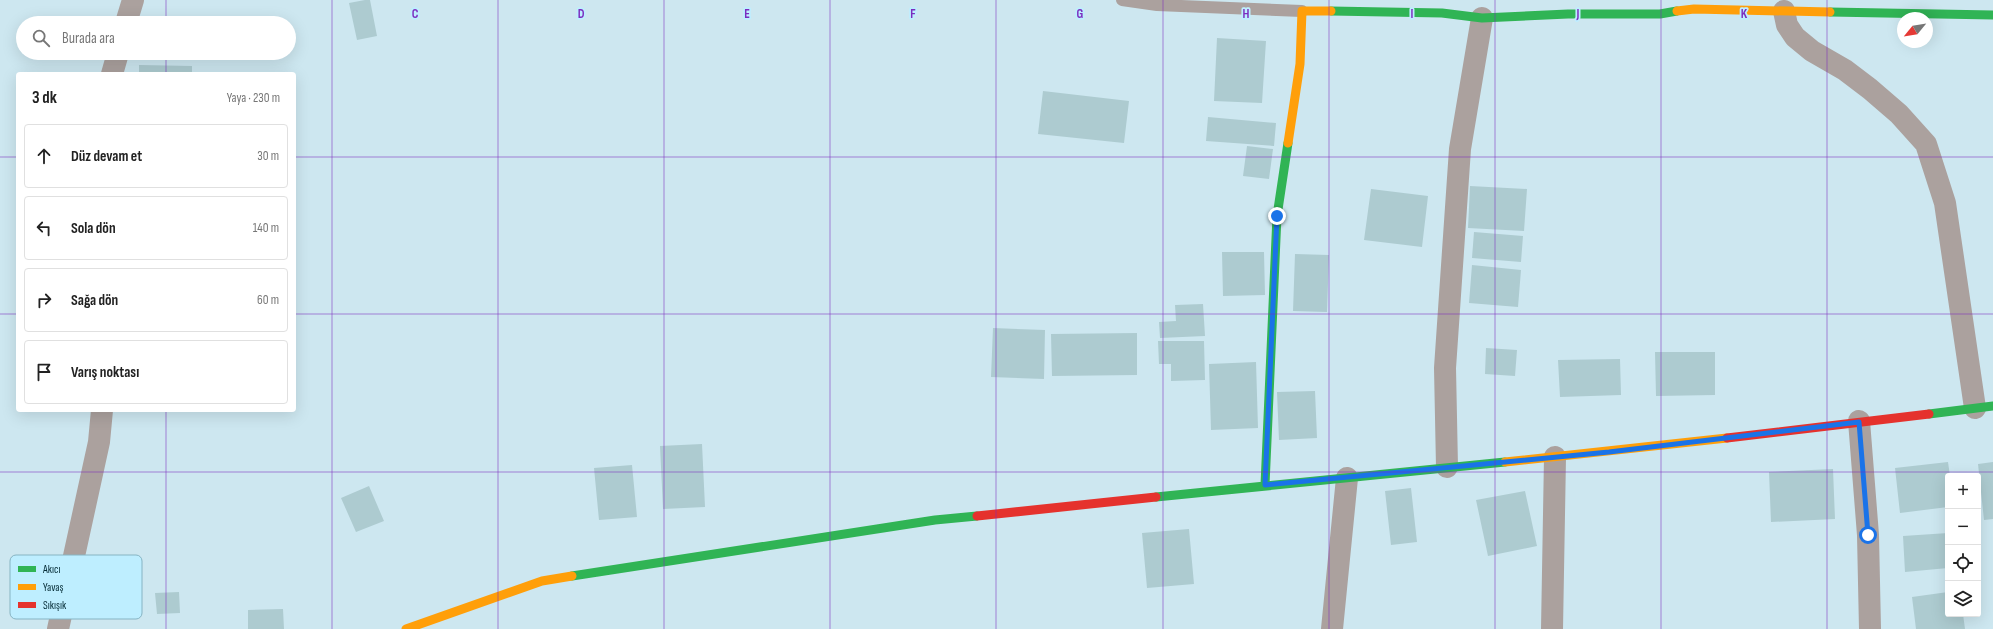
<!DOCTYPE html>
<html lang="tr">
<meta charset="utf-8">
<style>
:root{--surface:#fff;--page:#f6f6f6;--text:#222;--muted:#767676;--line:#e0e0e0}
body{margin:0;font-family:"Sofia Sans Condensed",sans-serif;background:var(--page);color:var(--text)}
.controls{position:absolute;right:12px;bottom:12px;display:grid;overflow:hidden;border-radius:4px;box-shadow:0 4px 16px #0002}
.controls button{width:36px;height:36px;display:grid;place-items:center;padding:0;border:0;border-bottom:1px solid var(--line);background:var(--surface);color:var(--text);font:20px sans-serif}
.compass{position:absolute;left:1897px;top:12px;width:36px;height:36px;border-radius:50%;background:var(--surface);box-shadow:0 4px 16px #0002;rotate:240deg}
.stop{position:absolute;width:12px;height:12px;margin:-9px;border:3px solid #1a73e8;border-radius:50%;background:#fff}
.stop.end{background:#1a73e8;border-color:#fff;box-shadow:0 1px 4px #0008}
.list{margin:0;padding:0;list-style:none}
h2{display:flex;justify-content:space-between;align-items:center;height:52px;margin:0;padding:0 16px;font-size:17px}
h2 small{font-size:13px;font-weight:400;color:var(--muted)}
.list li{display:grid;grid-template-columns:26px 1fr auto;gap:12px;align-items:center;box-sizing:border-box;height:64px;margin:0 8px 8px;padding:0 8px;border:1px solid var(--line);border-radius:4px}
.list b{display:block;font-size:15px;white-space:nowrap}
.list em{font-size:13px;font-style:normal;color:var(--muted)}
.icon{flex:none;width:22px;height:22px;fill:none;stroke:currentColor;stroke-width:2;stroke-linecap:round;stroke-linejoin:round}
.map{position:relative;flex:none;width:1993px;height:629px;overflow:hidden}
.search{position:absolute;background:var(--surface);box-shadow:0 4px 16px #0002;left:16px;top:16px;width:280px;height:44px;display:flex;align-items:center;gap:10px;box-sizing:border-box;padding:0 14px;border-radius:22px;color:var(--muted);font-size:15px}
.panel{position:absolute;background:var(--surface);box-shadow:0 4px 16px #0002;left:16px;top:72px;width:280px;height:340px;border-radius:4px}
.map>svg:first-child{display:block}
.building{fill:#adcbd0}
.lines{fill:none;stroke-linecap:round;stroke-linejoin:round}
.lane{stroke:#aba19e;stroke-width:12}
.street{stroke:#aba19e;stroke-width:22}
.fast{stroke:#30b455;stroke-width:9}
.slow{stroke:#ff9f0a;stroke-width:9}
.jam{stroke:#e5322d;stroke-width:9}
.route{stroke:#1a73e8;stroke-width:5}
.grid{fill:none;stroke:#7b2cbf;stroke-width:1;stroke-opacity:0.55}
.key{fill:#beeeff;stroke:#86b4c3;stroke-width:1}
.key-label{font-size:11px;fill:#052c36}
.grid-label{font-size:13px;text-anchor:middle;font-weight:bold;fill:#7b2cbf;stroke:#beeeff;stroke-width:3.5;stroke-linejoin:round;paint-order:stroke}
</style>
<div class="map">
<svg width="1993" height="629" viewBox="0 0 1993 629">
<rect width="100%" height="100%" fill="#cde7f0"/>
<!-- building -->
<path class="building" d="M365,0H370L377,36L357,40L349,3Z
M1217,38L1266,41L1262,103L1214,101Z
M139,65L192,66V74H139Z
M1043,91L1129,101L1124,143L1038,134Z
M1208,117L1276,123L1274,146L1206,141Z
M1247,146L1273,149L1269,179L1243,176Z
M1470,186L1527,189L1524,231L1468,228Z
M1371,189L1428,196L1422,247L1364,240Z
M1474,232L1523,236L1521,262L1472,258Z
M1222,252H1264L1265,295L1223,296Z
M1295,254L1329,255L1327,312L1293,311Z
M1472,265L1521,270L1518,307L1469,303Z
M1203,304L1205,336L1160,338L1159,322L1176,321L1175,305Z
M993,328L1045,330L1044,379L991,377Z
M1137,333V375L1052,376L1051,334Z
M1158,341H1204L1205,380L1171,381V364H1159Z
M1486,348L1517,350L1515,376L1485,374Z
M1655,352H1715V395L1656,396Z
M1620,359L1621,395L1560,397L1558,360Z
M1256,362L1258,428L1211,430L1209,364Z
M1315,391L1317,438L1279,440L1277,392Z
M702,444L705,507L663,509L660,446Z
M1948,462L1950,476H1948V507L1900,513L1895,468Z
M1993,462V519L1984,520L1978,464Z
M632,465L637,517L599,520L594,468Z
M1833,469L1835,519L1771,522L1769,472Z
M369,486L384,521L356,532L341,498Z
M1411,488L1417,542L1391,545L1385,491Z
M1525,491L1537,546L1488,556L1476,500Z
M1189,529L1194,584L1147,588L1142,533Z
M1948,533V568L1905,572L1903,536Z
M179,592L180,613L157,614L155,593Z
M1948,592V614H1963L1965,629H1916L1912,597Z
M283,609L284,629H248V610Z"/>
<g class="lines">
<!-- lane -->
<path class="lane" d="M1122,0L1157,5L1302,11"/>
<!-- street -->
<path class="street" d="M1784,11L1787,25L1795,37L1812,51L1845,70L1870,89L1899,114L1926,144L1945,203L1975,408
M126,23L133,0
M112,74L118,53
M1859,421L1868,535L1870,629
M1447,467L1445,368L1460,149L1482,18
M58,629L99,442L102,410
M1332,629L1347,478
M1552,629L1555,457"/>
<!-- fast -->
<path class="fast" d="M1331,11L1442,13L1482,18L1568,14H1660L1677,11
M1830,12L1993,15
M1929,414L1993,406
M1265,485L1277,216L1288,143
M1156,497L1505,462
M572,576L935,520L977,516"/>
<!-- slow -->
<path class="slow" d="M1677,11L1694,9L1830,12
M1288,143L1300,64L1302,11H1331
M1505,462L1727,438
M406,629L542,581L572,576"/>
<!-- jam -->
<path class="jam" d="M1727,438L1929,414
M977,516L1156,497"/>
</g>
<g class="lines">
<!-- route -->
<path class="route" d="M1277,216L1265,485L1609,452L1859,422L1868,535"/>
</g>
<!-- grid -->
<path class="grid" d="M166,0V23M332,0V629M498,0V629M664,0V629M830,0V629M996,0V629M1163,0V629M1329,0V629M1495,0V629M1661,0V629M1827,0V629M166,53V74M0,157H18M294,157H1993M0,314H18M294,314H1993M166,410V629M0,472H1993"/>
<!-- legend -->
<rect x="10" y="555" width="132" height="64" rx="6" class="key"/>
<rect x="18" y="566" width="18" height="6" fill="#30b455"/>
<rect x="18" y="584" width="18" height="6" fill="#ff9f0a"/>
<rect x="18" y="602" width="18" height="6" fill="#e5322d"/>
<g class="key-label">
<text x="43" y="573">Akıcı</text>
<text x="43" y="591">Yavaş</text>
<text x="43" y="609">Sıkışık</text>
</g>
<g class="grid-label">
<text x="415" y="18">C</text>
<text x="581" y="18">D</text>
<text x="747" y="18">E</text>
<text x="913" y="18">F</text>
<text x="1080" y="18">G</text>
<text x="1246" y="18">H</text>
<text x="1412" y="18">I</text>
<text x="1578" y="18">J</text>
<text x="1744" y="18">K</text>
</g>
</svg>
<div class="controls">
<button>+</button>
<button>−</button>
<button><svg class="icon" aria-label="locate" viewBox="0 0 24 24"><circle cx="12" cy="12" r="6"/><path d="M12 2v4M12 18v4M2 12h4M18 12h4"/></svg></button>
<button><svg class="icon" aria-label="layers" viewBox="0 0 24 24"><path d="M12 4l9 5-9 5-9-5zM3 14l9 5 9-5"/></svg></button>
</div>
<svg class="compass" viewBox="-18 -18 36 36"><path d="M0-13l5 13h-10z" fill="#e53935"/><path d="M0 13l5-13h-10z" fill="#767676"/></svg>
<div class="stop" style="left:1868px;top:535px"></div>
<div class="stop end" style="left:1277px;top:216px"></div>
<div class="search"><svg class="icon" aria-label="search" viewBox="0 0 24 24"><circle cx="10" cy="10" r="6"/><path d="M15 15l6 6"/></svg>Burada ara</div>
<section class="panel">
<h2>3 dk<small>Yaya · 230 m</small></h2>
<ul class="list">
<li><svg class="icon" aria-label="ahead" viewBox="0 0 24 24"><path d="M12 20V5M6 11l6-6 6 6"/></svg><div><b>Düz devam et</b></div><em>30 m</em></li>
<li><svg class="icon" aria-label="left" viewBox="0 0 24 24"><path d="M17 20v-9H6M10 6l-5 5 5 5"/></svg><div><b>Sola dön</b></div><em>140 m</em></li>
<li><svg class="icon" aria-label="right" viewBox="0 0 24 24"><path d="M7 20v-9h11M14 6l5 5-5 5"/></svg><div><b>Sağa dön</b></div><em>60 m</em></li>
<li><svg class="icon" aria-label="arrive" viewBox="0 0 24 24"><path d="M6 21V4h12l-3 4 3 4H6"/></svg><div><b>Varış noktası</b></div></li>
</ul>
</section>
</div>
